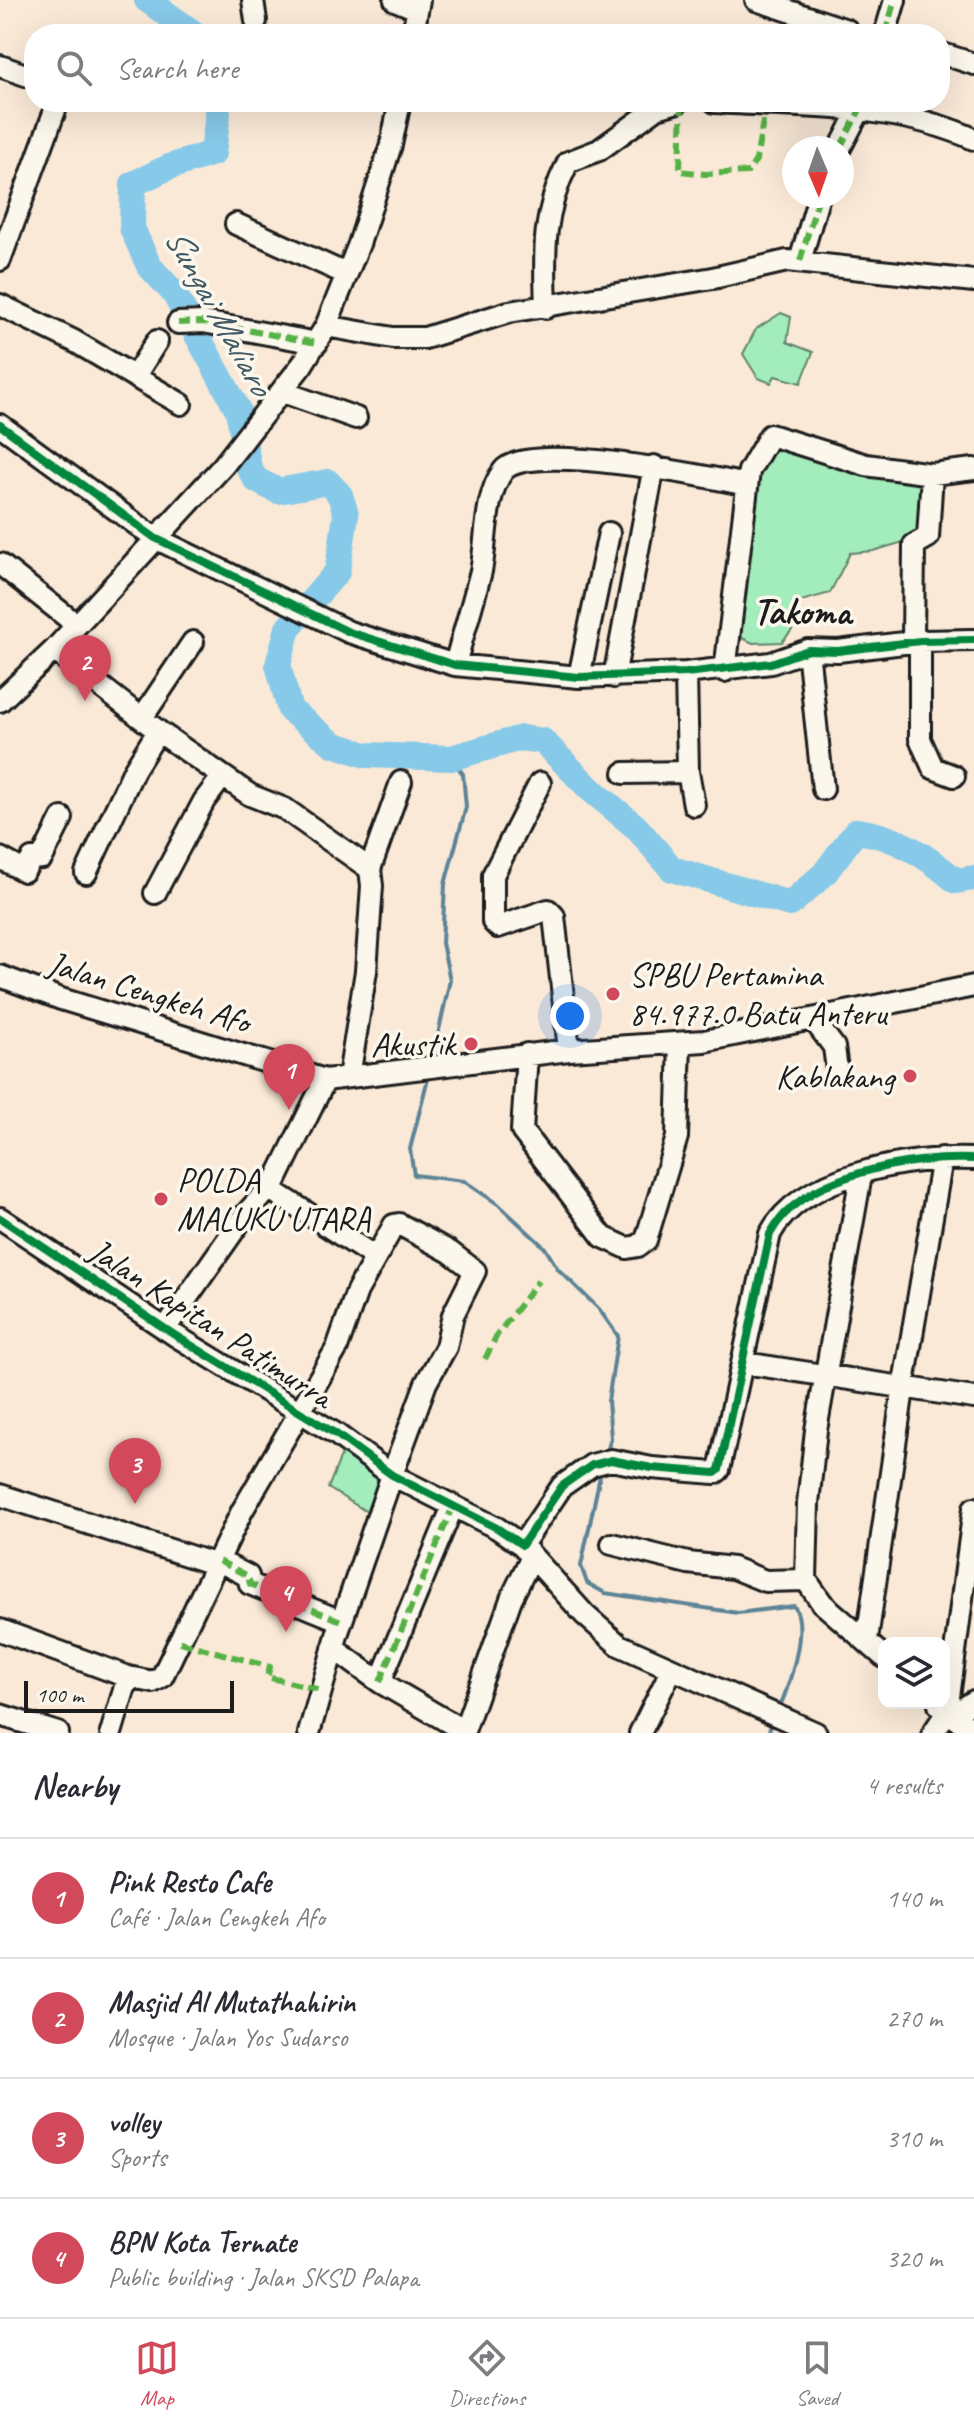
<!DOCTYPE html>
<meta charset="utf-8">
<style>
:root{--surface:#fff;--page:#f2f2f3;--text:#2b2b33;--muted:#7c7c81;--line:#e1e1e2;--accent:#d1495b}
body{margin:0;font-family:Caveat,sans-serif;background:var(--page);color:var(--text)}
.controls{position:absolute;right:24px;bottom:24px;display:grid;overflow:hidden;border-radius:16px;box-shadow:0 8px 32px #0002}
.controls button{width:72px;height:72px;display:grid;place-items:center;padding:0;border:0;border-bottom:2px solid var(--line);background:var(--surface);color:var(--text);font:40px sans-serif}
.compass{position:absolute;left:782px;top:136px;width:72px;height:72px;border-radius:50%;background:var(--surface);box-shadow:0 8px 32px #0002;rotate:178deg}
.scale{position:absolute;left:24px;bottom:20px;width:210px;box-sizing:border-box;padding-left:8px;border:4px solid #1c1c1c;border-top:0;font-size:22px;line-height:28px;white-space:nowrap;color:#1c1c1c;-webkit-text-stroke:6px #fbf7ec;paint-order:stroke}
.you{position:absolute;left:570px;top:1016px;width:28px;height:28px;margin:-20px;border:6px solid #fff;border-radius:50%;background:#1a73e8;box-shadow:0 0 0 12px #1a73e833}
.badge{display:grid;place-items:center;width:52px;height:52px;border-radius:50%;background:var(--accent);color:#fff;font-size:26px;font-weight:700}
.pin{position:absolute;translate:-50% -66px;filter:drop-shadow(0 2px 4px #0008)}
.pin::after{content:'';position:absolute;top:42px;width:28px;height:24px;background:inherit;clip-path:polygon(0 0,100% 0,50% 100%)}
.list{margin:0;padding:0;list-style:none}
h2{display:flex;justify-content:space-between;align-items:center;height:104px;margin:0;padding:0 32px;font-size:34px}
h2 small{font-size:26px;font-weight:400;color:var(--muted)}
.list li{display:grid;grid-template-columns:52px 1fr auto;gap:24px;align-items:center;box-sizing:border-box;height:120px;padding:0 32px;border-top:2px solid var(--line)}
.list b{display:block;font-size:30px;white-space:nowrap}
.list p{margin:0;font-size:26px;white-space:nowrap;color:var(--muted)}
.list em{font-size:26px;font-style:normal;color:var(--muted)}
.icon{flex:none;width:44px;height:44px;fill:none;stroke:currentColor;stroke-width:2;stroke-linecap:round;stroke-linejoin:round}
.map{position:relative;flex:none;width:974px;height:1733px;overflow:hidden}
.search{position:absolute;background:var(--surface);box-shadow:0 8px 32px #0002;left:24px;right:24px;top:24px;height:88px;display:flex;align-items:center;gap:20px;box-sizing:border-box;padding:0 28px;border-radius:32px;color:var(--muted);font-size:30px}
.sheet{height:584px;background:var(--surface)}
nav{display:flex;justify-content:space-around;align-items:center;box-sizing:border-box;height:112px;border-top:2px solid var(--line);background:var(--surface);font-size:22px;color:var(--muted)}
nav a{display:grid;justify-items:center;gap:4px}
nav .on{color:var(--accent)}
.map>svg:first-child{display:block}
.green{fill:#a3ecbb;stroke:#60846c;stroke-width:2}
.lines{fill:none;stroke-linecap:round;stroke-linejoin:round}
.stream{stroke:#5c8496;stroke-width:4}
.river{stroke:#87c9e8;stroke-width:26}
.minor-casing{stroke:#1c1c1c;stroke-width:26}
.minor{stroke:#fbf7ec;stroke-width:20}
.quiet{stroke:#55b145;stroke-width:6;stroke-dasharray:12 6;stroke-linecap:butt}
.cycleway-casing{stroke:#fbf7ec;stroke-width:13}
.cycleway{stroke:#00873e;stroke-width:8}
.poi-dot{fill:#d1495b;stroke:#fbf7ec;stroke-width:3}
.labels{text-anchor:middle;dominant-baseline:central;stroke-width:7;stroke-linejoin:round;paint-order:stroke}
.poi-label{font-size:34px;fill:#1c1c1c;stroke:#fbf7ec;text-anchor:start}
.street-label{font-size:34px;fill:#1c1c1c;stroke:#fbf7ec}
.water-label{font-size:36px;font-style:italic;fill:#415963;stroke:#fbf7ec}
.quarter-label{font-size:38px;font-weight:bold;fill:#1c1c1c;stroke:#fbf7ec}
</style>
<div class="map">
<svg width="974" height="1733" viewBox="0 0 974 1733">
<rect width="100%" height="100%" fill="#fae9d7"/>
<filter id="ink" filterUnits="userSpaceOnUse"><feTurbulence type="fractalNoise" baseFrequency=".0125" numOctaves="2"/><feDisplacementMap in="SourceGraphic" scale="16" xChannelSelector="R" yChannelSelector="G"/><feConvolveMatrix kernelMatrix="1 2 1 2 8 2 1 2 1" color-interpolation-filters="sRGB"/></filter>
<g filter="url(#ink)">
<!-- green -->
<path class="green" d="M781,313L791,317L787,342L813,352L801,383L775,376L771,383L758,378L743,354L756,329Z
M769,437L933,472L924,536L873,551L850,553L830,593L794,603L792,630L782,642L753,643L742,638L739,631L761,450Z
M343,1451L382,1483L372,1515L328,1488Z"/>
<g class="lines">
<!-- stream -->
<path class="stream" d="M432,1062L450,980L442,943L445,884L466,807L463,774L451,758
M429,1074L410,1149L414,1175L464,1181L498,1204L545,1248L558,1269L599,1309L618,1336L608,1401L611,1438L606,1455
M601,1471L581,1566L587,1583L605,1593L738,1613L794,1606C809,1627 789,1686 779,1709
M768,1733L773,1721"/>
<!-- river -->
<path class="river" d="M147,0L195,34
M215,102L218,114L213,153L169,167L133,184L132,228L149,266L174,293L238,410L249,468L256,480L278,491L328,482L340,495L346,514L341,549L337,572L288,628L278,665L290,710L333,744L366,755L451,758L521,738L543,741L589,788L636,827L672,869L790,904L824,874L856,831C895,835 927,856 956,881L974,878"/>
<!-- minor casing -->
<g class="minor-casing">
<path id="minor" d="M253,0L256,21
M395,0L417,9
M756,0L847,30
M413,34L419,0
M885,34L895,0
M940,53L974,64
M0,66L34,78
M715,102C805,108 890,102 974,139
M840,148L864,102
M236,224L346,274
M0,260L58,102
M800,261L819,196
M0,305L74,341L181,404
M546,308C544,252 542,214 568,162L599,150L657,108L678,102
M178,323L203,322L317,343
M326,326L393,338H425L509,312L713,278L787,261L974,281
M135,376L157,341
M283,392L356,418
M0,425L155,538L349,632L455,665L579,677L686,673L771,663L808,650L838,651L920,641L974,640
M0,564L77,625
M920,641V739L933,768L954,776
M913,642L914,545L928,537L932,474
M54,650L158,731L250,795L285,809L370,869
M808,650L823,789
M455,665C463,634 473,603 481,571C487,542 484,496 503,471C526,440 709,477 747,485
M725,671L749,471L770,435L866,465L932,474L974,469
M686,673L688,772L694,805
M579,677L609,533
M614,677L654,466
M0,701L54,650L223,466L302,365L326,326L359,244L391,145L400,102
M142,718L193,642
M624,773L688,772
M540,783L493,875V922L498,927L548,910L554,916L569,1050
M0,858L24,871L32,859L42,858L62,818
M86,873L134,770L158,731
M155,893L204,801L223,776
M0,976L61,999L325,1080L569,1050L704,1041L974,986
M813,1019L834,1047L837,1070
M527,1054L522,1131L603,1237L627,1248L638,1246L646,1240L677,1137L680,1043
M349,1077L366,971L372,886L370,869L401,782
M861,1175L816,1430L808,1503L806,1580L822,1603L884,1657
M270,1189L375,1257
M0,1218L176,1336L336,1434L392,1475L497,1528L522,1545L562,1486L592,1465L611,1460L652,1468L715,1473L719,1470L770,1234C802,1174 911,1156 974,1159
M165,1329L244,1216L275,1182L325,1080
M744,1363L974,1398
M0,1495L217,1565
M974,1508L947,1712L974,1731
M612,1544L688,1563L733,1568L765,1581L806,1580
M522,1545L585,1615L619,1645L816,1733
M219,1561L248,1576L250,1584L341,1621
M0,1630L128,1677L111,1733
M867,1640L903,1389L942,1158
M333,1648L380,1682L464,1731L511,1599L531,1558
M128,1677L153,1682L162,1677L242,1511L337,1348L357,1291L394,1225L399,1224L450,1252L475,1271L453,1315L446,1347L426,1383L392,1475L338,1632L309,1733
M380,1682L453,1506
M0,1715L58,1733
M953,1715L974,1701
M640,1733L671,1671
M933,1733L947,1712L939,1705"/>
</g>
<!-- minor -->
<use href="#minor" class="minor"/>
<!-- quiet -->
<path class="quiet" d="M885,34L895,0
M682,102L680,171L705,174L748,172L756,160L766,105
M840,148L864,102
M800,261L819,196
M178,323L203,322L317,343
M485,1359L497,1335L538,1281
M219,1561L248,1576L250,1584L341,1621
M180,1642L270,1667L267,1677L321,1690
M380,1682L453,1506"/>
<!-- cycleway casing -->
<g class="cycleway-casing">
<path id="cycleway" d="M0,425L155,538L349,632L455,665L579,677L686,673L771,663L808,650L838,651L920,641L974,640
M0,1218L176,1336L336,1434L392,1475L497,1528L522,1545L562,1486L592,1465L611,1460L652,1468L715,1473L719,1470L770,1234C802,1174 911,1156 974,1159"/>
</g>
<!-- cycleway -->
<use href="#cycleway" class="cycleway"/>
</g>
</g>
<!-- markers -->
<g class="poi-dot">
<circle cx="613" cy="994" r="8"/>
<circle cx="471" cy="1044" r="8"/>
<circle cx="910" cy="1076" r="8"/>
<circle cx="161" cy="1199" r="8"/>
</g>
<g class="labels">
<!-- poi labels -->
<g class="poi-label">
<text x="629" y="974">SPBU Pertamina<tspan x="629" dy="39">84.977.0 Batu Anteru</tspan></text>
<text x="455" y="1044" text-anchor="end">Akustik</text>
<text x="894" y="1076" text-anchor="end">Kablakang</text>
<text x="177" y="1179">POLDA<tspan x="177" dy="39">MALUKU UTARA</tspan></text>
</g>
<!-- street labels -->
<g class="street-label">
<text transform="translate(149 992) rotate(17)">Jalan Cengkeh Afo</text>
<text transform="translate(211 1323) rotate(33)">Jalan Kapitan Patimurra</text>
</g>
<!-- water labels -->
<g class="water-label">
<text transform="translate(219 311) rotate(61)">Sungai Maliaro</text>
</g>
<!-- quarter labels -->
<g class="quarter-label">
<text x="802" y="611">Takoma</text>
</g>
</g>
</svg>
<div class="controls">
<button><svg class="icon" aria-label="layers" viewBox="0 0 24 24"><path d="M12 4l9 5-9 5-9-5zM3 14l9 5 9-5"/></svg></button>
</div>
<svg class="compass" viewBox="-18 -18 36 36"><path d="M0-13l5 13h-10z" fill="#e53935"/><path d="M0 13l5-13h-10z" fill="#7c7c81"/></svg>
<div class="scale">100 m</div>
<div class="you"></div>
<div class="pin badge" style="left:289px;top:1110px">1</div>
<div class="pin badge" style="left:85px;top:701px">2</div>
<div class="pin badge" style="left:135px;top:1504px">3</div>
<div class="pin badge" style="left:286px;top:1632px">4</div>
<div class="search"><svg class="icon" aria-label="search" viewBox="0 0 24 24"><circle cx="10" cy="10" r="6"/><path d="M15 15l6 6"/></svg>Search here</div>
</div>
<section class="sheet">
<h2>Nearby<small>4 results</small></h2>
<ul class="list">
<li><span class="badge">1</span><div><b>Pink Resto Cafe</b><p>Café · Jalan Cengkeh Afo</p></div><em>140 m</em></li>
<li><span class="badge">2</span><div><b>Masjid Al Mutathahirin</b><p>Mosque · Jalan Yos Sudarso</p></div><em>270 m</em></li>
<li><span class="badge">3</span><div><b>volley</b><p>Sports</p></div><em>310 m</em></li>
<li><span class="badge">4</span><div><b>BPN Kota Ternate</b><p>Public building · Jalan SKSD Palapa</p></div><em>320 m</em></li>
</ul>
</section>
<nav>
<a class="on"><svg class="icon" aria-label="map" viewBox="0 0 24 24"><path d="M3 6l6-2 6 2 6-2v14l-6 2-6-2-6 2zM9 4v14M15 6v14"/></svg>Map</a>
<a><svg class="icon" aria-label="directions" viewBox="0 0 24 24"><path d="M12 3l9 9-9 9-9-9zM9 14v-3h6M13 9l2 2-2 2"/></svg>Directions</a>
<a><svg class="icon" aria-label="saved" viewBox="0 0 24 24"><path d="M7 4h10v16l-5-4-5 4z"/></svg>Saved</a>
</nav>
